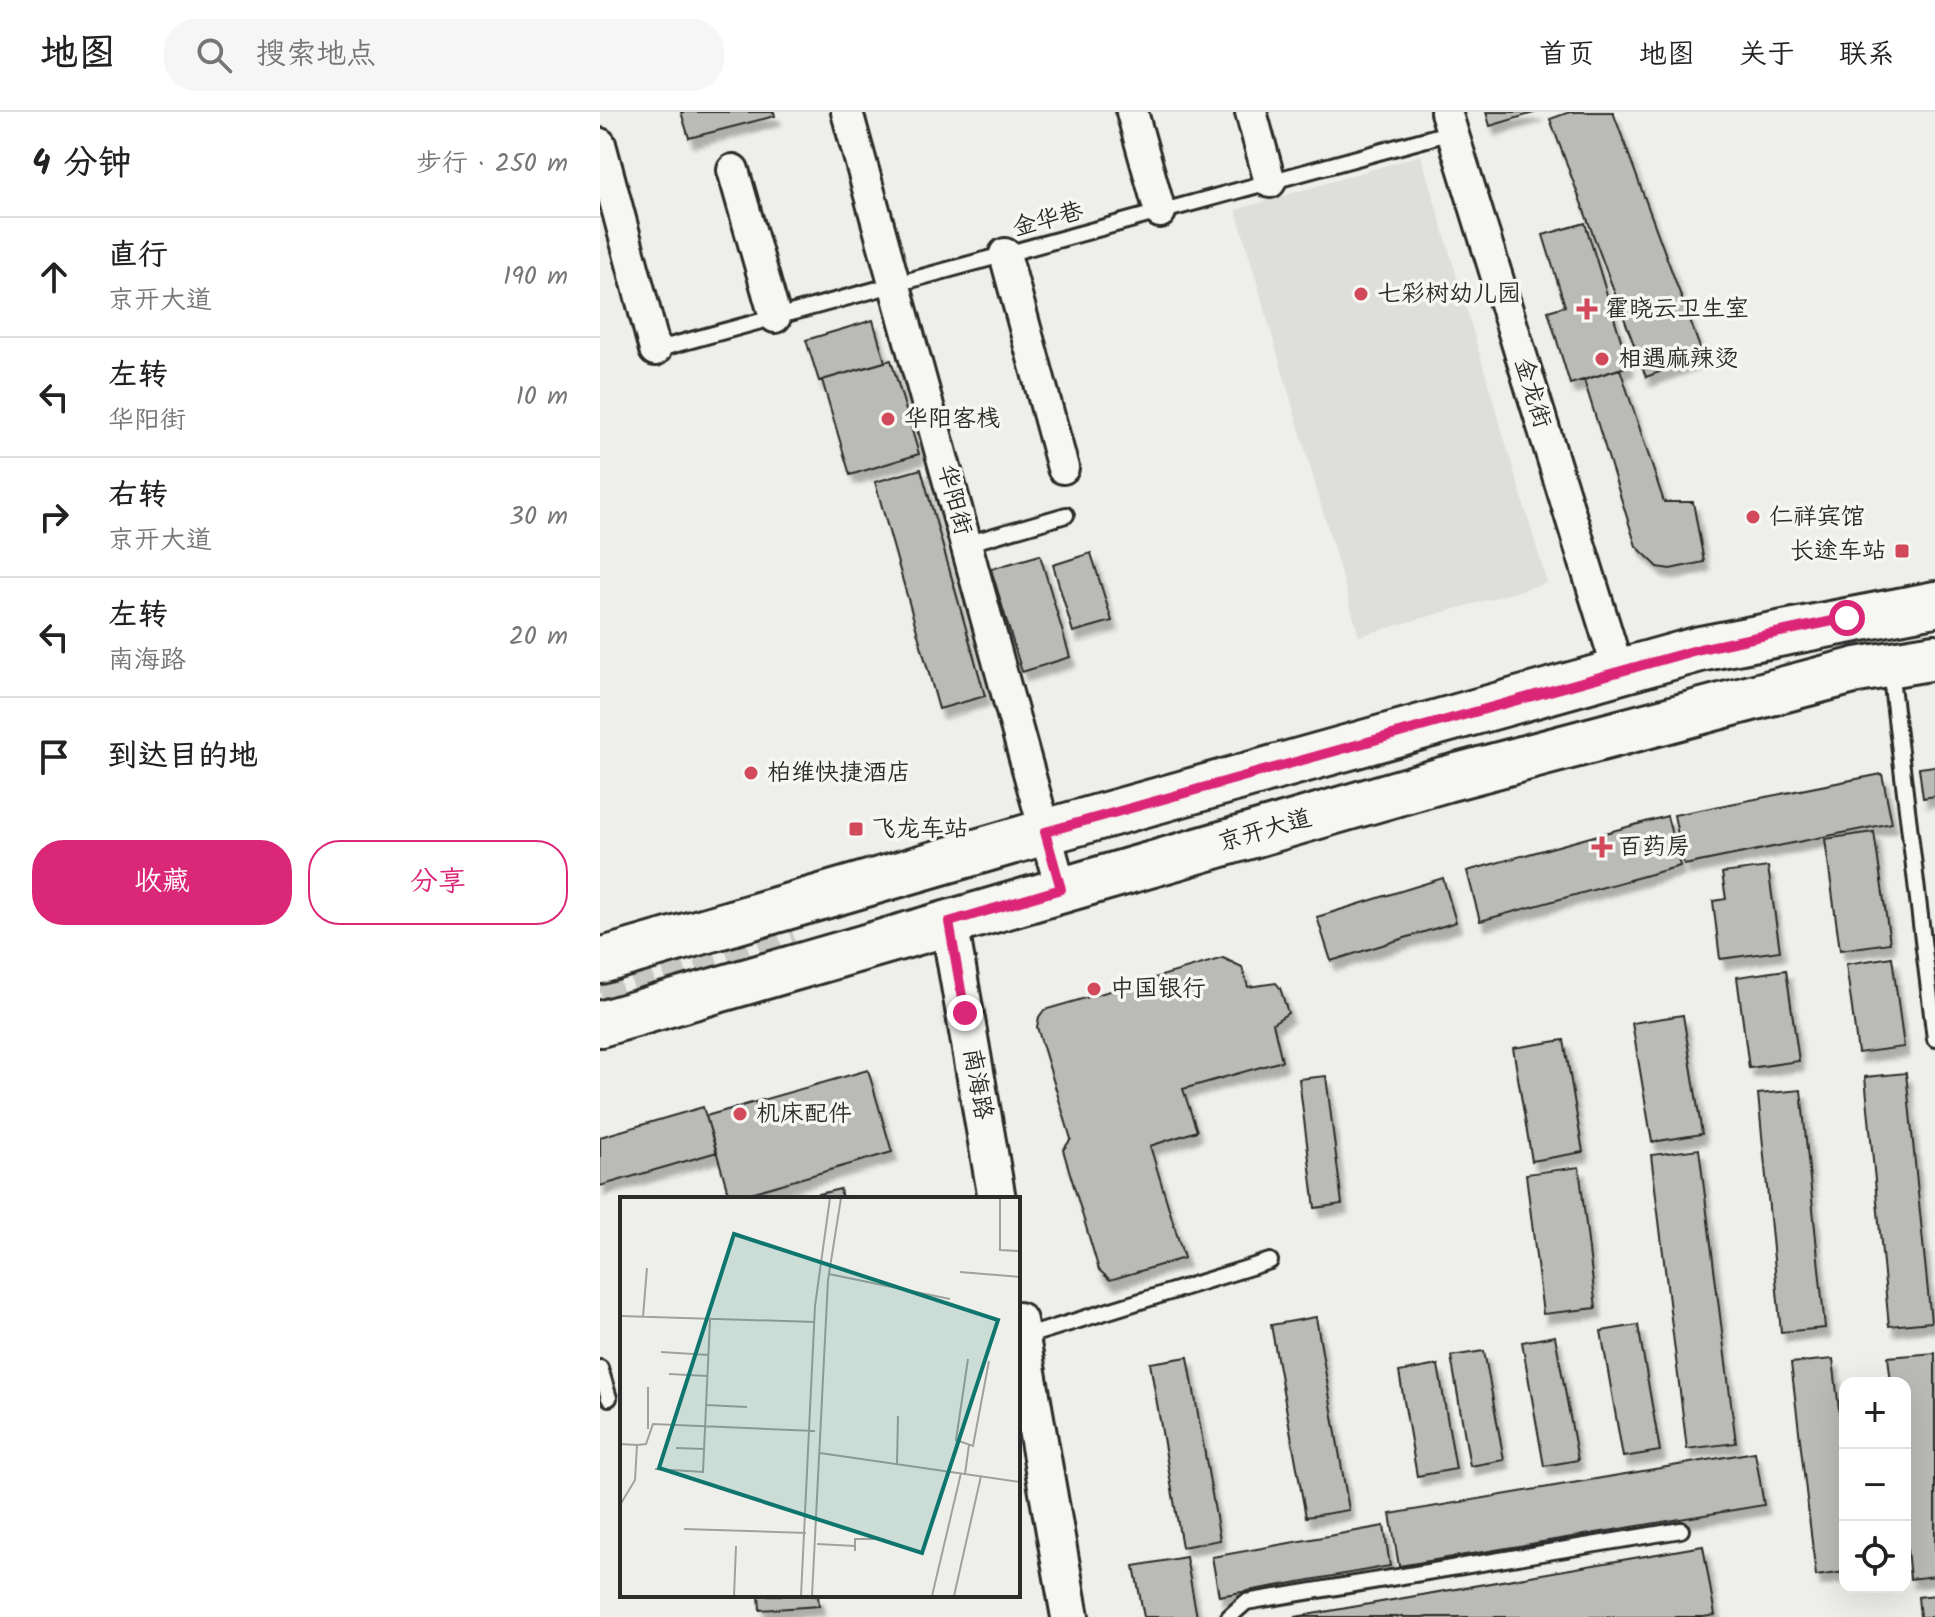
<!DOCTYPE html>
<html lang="zh">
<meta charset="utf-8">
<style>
:root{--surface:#fff;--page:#f6f6f6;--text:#222;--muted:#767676;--line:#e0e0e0;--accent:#db2777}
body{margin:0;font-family:Kalam,"LXGW WenKai TC",sans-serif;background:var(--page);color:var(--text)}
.controls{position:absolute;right:24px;bottom:24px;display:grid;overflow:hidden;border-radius:16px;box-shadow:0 8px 32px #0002}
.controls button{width:72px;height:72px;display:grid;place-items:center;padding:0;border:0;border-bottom:2px solid var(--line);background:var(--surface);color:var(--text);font:40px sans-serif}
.stop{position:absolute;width:24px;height:24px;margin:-18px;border:6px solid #db2777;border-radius:50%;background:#fff}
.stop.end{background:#db2777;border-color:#fff;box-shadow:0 2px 8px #0008}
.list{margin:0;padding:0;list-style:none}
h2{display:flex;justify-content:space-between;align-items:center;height:104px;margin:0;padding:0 32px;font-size:34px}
h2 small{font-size:26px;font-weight:400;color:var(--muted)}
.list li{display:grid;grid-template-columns:52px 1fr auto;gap:24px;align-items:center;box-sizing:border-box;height:120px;padding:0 32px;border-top:2px solid var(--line)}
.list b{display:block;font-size:30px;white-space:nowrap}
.list p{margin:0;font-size:26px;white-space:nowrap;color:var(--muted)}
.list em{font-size:26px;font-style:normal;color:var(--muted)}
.actions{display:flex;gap:16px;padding:24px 32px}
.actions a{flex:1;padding:18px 0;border:2px solid var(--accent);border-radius:32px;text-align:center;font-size:28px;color:var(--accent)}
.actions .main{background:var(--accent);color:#fff}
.icon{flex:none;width:44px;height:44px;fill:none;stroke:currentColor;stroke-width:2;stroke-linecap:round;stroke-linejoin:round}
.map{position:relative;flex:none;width:1335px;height:1505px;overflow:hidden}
header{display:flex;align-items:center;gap:48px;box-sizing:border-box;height:112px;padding:0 40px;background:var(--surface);border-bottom:2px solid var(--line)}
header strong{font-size:38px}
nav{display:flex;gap:44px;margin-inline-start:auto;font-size:28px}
.search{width:560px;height:72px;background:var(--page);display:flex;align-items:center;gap:20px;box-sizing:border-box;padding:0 28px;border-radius:32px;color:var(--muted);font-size:30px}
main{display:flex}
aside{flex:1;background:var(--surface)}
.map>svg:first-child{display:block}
.built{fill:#dededb}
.building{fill:#babab7;stroke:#2b2b2b;stroke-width:2;filter:url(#shadow)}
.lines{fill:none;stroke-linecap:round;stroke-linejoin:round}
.pedestrian-tunnel{stroke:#c7c7c4;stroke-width:22;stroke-dasharray:22 11;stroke-linecap:butt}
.service-casing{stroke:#2b2b2b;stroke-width:20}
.minor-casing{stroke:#2b2b2b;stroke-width:36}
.tertiary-casing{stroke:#2b2b2b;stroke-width:42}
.primary-casing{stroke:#2b2b2b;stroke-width:50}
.service{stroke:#f6f6f2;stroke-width:14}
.minor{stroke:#f6f6f2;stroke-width:30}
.tertiary{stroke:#f6f6f2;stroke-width:36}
.primary{stroke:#f6f6f2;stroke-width:44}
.route{stroke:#db2777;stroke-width:10}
.poi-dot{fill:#d1495b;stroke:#f6f6f2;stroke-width:3}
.labels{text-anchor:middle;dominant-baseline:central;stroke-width:7;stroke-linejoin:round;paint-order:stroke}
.street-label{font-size:24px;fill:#2b2b2b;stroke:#f6f6f2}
.poi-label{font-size:24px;fill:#2b2b2b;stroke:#f6f6f2;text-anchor:start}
.inset-road{fill:none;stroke:#a0a09e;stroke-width:2}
.view{fill:#0f766e;fill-opacity:0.15;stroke:#0f766e;stroke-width:4}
.inset-edge{fill:none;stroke:#2b2b2b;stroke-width:4}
</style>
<header>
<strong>地图</strong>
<div class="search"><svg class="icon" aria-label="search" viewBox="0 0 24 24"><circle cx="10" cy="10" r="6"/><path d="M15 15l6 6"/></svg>搜索地点</div>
<nav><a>首页</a><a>地图</a><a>关于</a><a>联系</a></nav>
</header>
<main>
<aside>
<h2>4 分钟<small>步行 · 250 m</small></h2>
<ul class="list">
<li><svg class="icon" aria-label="ahead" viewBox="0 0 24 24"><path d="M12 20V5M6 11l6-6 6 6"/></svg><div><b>直行</b><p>京开大道</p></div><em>190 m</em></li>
<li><svg class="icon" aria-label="left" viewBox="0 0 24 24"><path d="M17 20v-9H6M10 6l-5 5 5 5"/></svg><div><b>左转</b><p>华阳街</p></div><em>10 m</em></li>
<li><svg class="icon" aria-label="right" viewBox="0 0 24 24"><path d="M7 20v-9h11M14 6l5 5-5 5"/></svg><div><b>右转</b><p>京开大道</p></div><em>30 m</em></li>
<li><svg class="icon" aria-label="left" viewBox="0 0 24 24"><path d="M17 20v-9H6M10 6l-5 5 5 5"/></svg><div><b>左转</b><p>南海路</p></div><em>20 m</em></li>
<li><svg class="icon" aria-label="arrive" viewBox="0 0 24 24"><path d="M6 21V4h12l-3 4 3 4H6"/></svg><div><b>到达目的地</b></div></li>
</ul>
<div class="actions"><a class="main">收藏</a><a>分享</a></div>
</aside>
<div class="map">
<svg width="1335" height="1505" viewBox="0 0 1335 1505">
<defs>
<filter id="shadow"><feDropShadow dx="5" dy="9" stdDeviation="2" flood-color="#0004"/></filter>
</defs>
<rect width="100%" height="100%" fill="#eeeeea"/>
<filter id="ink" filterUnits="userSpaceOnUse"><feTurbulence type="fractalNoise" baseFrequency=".0125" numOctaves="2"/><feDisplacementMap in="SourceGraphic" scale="16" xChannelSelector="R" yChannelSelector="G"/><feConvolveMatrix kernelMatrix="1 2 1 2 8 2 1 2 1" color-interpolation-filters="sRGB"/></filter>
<g filter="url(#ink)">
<!-- built -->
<path class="built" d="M821,43L947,471L759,524L636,98Z"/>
<!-- building -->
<path class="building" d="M81,0H174L175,4L89,26Z
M886,0H937L890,14Z
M970,0H1013L1103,244L1046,265L950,7Z
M985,111L1029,254L970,272L948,199L965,194L943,123Z
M273,208L285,250L219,269L206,228Z
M291,248L319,342L250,363L222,268Z
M1020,257L1064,390H1093L1104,450L1070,457L1058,455L1036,434L984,268Z
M321,357L385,584L339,597L275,370Z
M491,441L512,509L473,520L453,453Z
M440,443L470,545L422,560L391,457Z
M1335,654V684L1323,686L1319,656Z
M1282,662L1292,711L1084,753L1074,703Z
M1067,704L1080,754L880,809L867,759Z
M1274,720L1290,831L1240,838L1225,727Z
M1168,755L1180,839L1120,847L1113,789L1126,787L1122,761Z
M843,766L856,810L731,849L717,805Z
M1292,845L1304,935L1258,941L1246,852Z
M623,846L642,855L648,875L676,871L680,876L688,901L673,911L682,949L583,977L597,1019L550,1034L584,1146L510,1168L499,1158L463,1038L471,1027L437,915L439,905L444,898Z
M1186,858L1199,949L1149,956L1137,865Z
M1083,903L1102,1022L1052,1030L1032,911Z
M964,928L983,1040L932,1049L913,936Z
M268,958L292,1040L130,1087L106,1004Z
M1306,961L1331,1210L1289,1214L1265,965Z
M726,964L742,1092L715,1096L699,967Z
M1201,978L1225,1216L1181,1220L1158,982Z
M103,995L117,1040L0,1074V1025Z
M1099,1037L1136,1331L1087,1337L1051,1043Z
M979,1055L996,1196L943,1202L926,1062Z
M240,1077L242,1087H202V1086Z
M716,1205L749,1398L706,1405L671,1213Z
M1038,1213L1060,1339L1023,1345L1001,1219Z
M955,1224L978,1348L944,1354L922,1230Z
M884,1239L904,1348L870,1354L851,1244Z
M1335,1241V1464L1310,1467L1305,1417V1271H1291L1288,1245Z
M588,1245L620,1428L582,1435L550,1251Z
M1233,1247L1245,1349V1460L1216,1464L1191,1251Z
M838,1253L856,1357L817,1364L799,1260Z
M1155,1340L1164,1393L799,1454L790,1402Z
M784,1414L790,1454L619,1484L612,1445Z
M1103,1434L1115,1503L1104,1505H695Z
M586,1445L597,1505H544L534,1454Z
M159,1483H218L219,1494L160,1498Z
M1335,1483V1505H1320L1318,1485Z"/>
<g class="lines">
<!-- pedestrian-tunnel -->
<path class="pedestrian-tunnel" d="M0,879L192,819"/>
<!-- service casing -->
<g class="service-casing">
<path id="service" d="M55,238L852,20
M366,432L466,403
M1290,557L1335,927
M421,1226L670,1149
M0,1256L9,1286
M629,1505L646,1490L1081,1418"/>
</g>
<!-- minor casing -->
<g class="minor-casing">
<path id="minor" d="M247,0L461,777
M532,0L560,100
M651,0L670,70
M846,0L1019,561
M0,32L55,238
M133,58L175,205
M405,142L463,356"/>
</g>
<!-- tertiary casing -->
<g class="tertiary-casing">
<path id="tertiary" d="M349,810L397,1087
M418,1209L470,1505"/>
</g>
<!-- primary casing -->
<g class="primary-casing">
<path id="primary" d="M0,849L445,720L1100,537L1335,492
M0,912L846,667L1257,558L1335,545"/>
</g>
<!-- service -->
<use href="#service" class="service"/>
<!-- minor -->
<use href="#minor" class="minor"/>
<!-- tertiary -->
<use href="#tertiary" class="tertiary"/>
<!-- primary -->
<use href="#primary" class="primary"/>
</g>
</g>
<g class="lines" filter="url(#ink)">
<!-- route -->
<path class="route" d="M365,901L349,810L461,777L445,720L1100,537L1247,506"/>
</g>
<!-- markers -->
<g class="poi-dot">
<circle cx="761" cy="182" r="8"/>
<path d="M983 185h8v8h8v8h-8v8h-8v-8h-8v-8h8z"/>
<circle cx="1002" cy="247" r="8"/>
<circle cx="288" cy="307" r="8"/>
<circle cx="1153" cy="405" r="8"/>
<rect x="1294" y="431" width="16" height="16" rx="4"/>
<circle cx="151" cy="661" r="8"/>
<rect x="248" y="709" width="16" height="16" rx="4"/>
<path d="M998 723h8v8h8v8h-8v8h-8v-8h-8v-8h8z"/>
<circle cx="494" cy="877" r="8"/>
<circle cx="140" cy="1002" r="8"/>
</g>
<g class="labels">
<!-- street labels -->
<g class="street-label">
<text transform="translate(448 108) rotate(-15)">金华巷</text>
<text transform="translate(932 281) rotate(73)">金龙街</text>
<text transform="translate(354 388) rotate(75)">华阳街</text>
<text transform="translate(665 719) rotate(-16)">京开大道</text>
<text transform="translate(377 972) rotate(80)">南海路</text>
</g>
<!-- poi labels -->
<g class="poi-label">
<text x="777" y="182">七彩树幼儿园</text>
<text x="1005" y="197">霍晓云卫生室</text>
<text x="1018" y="247">相遇麻辣烫</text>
<text x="304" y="307">华阳客栈</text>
<text x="1169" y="405">仁祥宾馆</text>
<text x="1286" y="439" text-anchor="end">长途车站</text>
<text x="167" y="661">柏维快捷酒店</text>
<text x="272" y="717">飞龙车站</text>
<text x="1018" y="735">百药房</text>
<text x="510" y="877">中国银行</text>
<text x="156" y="1002">机床配件</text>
</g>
</g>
<!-- overview -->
<g transform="translate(20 1085)">
<rect width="400" height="400" fill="#eeeeea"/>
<path class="inset-road" d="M380,1V53L400,54M340,75L400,80M209,77L330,102M0,119L195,125M23,120L27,71M41,155L89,158M348,162L336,243L353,249L369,164M49,177L88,179M28,190V232M86,208L127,210M0,247L17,248L15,283L0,308M17,248L26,247L33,227L195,234M56,251L84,252M200,256L400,285M277,267L278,219M35,272L83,275L90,123M345,277L349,248M64,332L186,336M197,347L235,349M235,354V342H264M114,399L116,349M181,399L195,109L210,1M192,399L208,83L221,1M312,399L341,276M334,399L361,279"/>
<path class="view" d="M114,37L378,123L302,356L39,271Z"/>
<rect width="400" height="400" class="inset-edge"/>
</g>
</svg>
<div class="controls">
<button>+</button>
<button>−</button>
<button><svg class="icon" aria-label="locate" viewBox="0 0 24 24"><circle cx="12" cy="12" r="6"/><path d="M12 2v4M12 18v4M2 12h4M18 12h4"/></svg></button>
</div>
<div class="stop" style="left:1247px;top:506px"></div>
<div class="stop end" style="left:365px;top:901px"></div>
</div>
</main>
